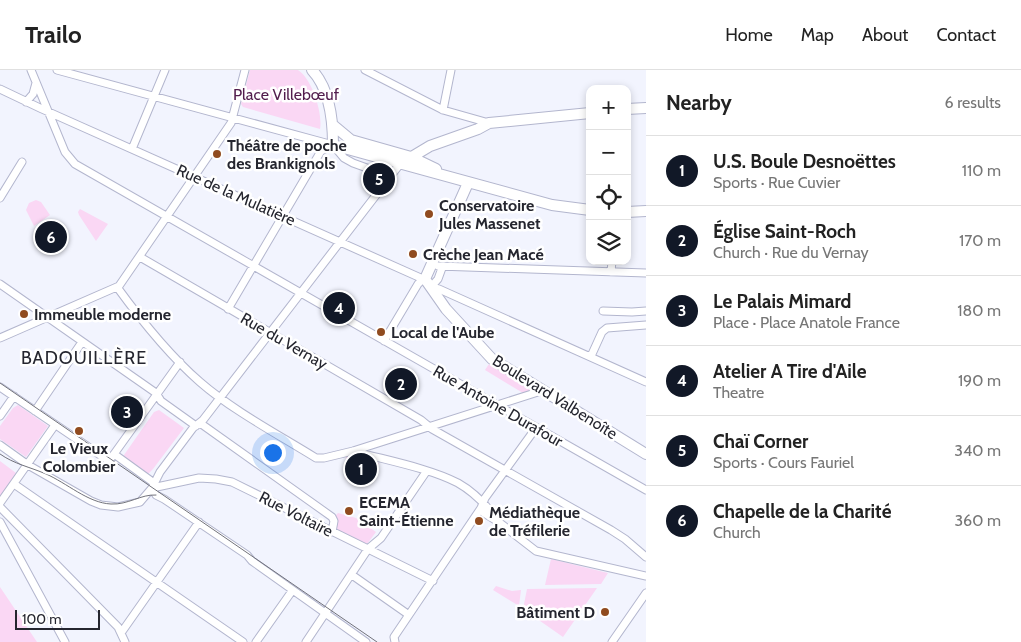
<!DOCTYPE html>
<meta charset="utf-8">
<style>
:root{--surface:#fff;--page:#f6f6f6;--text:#222;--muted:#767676;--line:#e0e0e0;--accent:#111827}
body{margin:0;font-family:Cabin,sans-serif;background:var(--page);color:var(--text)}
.controls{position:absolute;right:15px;top:15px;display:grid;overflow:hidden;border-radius:10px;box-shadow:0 2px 8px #0003}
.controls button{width:45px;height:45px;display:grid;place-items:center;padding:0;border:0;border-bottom:1px solid var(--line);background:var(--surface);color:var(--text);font:25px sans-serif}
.scale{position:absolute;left:15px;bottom:12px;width:85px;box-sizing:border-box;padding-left:5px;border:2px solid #25262f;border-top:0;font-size:14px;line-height:18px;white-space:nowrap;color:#25262f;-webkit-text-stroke:4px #fff;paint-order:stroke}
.you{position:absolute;left:272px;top:382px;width:18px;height:18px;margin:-12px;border:4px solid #fff;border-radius:50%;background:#1a73e8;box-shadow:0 0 0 8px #1a73e833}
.badge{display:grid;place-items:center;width:32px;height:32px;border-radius:50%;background:var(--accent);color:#fff;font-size:16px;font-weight:700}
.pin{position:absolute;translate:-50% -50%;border:2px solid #fff;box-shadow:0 1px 5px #0006}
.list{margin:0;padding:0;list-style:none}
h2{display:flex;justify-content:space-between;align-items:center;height:65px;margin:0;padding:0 20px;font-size:21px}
h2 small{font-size:16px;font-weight:400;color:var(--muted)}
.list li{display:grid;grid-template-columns:32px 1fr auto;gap:15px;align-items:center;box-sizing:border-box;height:70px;padding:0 20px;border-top:1px solid var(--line)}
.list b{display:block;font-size:19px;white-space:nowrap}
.list p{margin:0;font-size:16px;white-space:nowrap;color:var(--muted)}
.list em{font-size:16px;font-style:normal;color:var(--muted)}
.icon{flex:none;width:28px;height:28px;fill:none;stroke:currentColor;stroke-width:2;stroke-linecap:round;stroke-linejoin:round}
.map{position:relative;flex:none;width:646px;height:572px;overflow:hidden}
header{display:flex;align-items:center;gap:30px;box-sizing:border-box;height:70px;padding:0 25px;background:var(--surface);border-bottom:1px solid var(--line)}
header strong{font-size:24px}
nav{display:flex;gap:28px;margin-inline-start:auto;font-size:18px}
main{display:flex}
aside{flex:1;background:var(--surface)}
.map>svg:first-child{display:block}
.green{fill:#fad7f4}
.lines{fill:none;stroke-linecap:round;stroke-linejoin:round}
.street-casing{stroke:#b3b6ce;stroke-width:9}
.secondary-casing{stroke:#b3b6ce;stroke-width:12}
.street{stroke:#fff;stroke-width:7}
.secondary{stroke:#fff;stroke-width:10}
.tram{stroke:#71727b;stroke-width:1}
.poi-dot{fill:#904b1f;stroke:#fff;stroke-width:2}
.labels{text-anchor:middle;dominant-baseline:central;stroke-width:5;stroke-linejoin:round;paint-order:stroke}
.park-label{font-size:16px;fill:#521d4d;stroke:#fff}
.poi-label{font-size:16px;font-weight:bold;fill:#25262f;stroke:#fff;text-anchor:start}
.street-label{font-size:16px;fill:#25262f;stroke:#fff}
.neighbourhood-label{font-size:18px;letter-spacing:1px;fill:#25262f;stroke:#fff}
</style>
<header>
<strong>Trailo</strong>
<nav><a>Home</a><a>Map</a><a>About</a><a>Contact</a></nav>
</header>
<main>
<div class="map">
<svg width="646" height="572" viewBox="0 0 646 572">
<rect width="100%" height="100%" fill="#f2f4fe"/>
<!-- green -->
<path class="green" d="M250,0H298C312,9 323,43 320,59L243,37L241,34Z
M36,130L41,132L50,145L34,156L26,140L29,133Z
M80,139L108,154L96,171L79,145L78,142Z
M489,294L533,320L523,323L485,300Z
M18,335L48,356L26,387L0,369V356L13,338Z
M159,340L184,358L153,399L148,404L124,388V385L154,342Z
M346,386L379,393L373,409H345Z
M0,391L16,403L0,427Z
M338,443L356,448L376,462L367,474L352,468L335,459V446Z
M551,489L608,503L601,514L545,515Z
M496,516L512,521L521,520L519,536L493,520Z
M0,517L37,572H0Z
M597,518L563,567L523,539L527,519Z"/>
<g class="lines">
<!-- street casing -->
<g class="street-casing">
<path id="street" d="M31,0L65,82L75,94L646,420
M57,0L333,75
M365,0L443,40L489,53
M0,19L42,39L423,209
M26,32L33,24L36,13
M443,40L451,0
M333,75L344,88L353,93L389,106
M132,79L165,0
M0,128L22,92
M140,187L421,350L432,359L611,460L625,469L646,487
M438,196L646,203
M442,198L438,209L431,217L439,219L646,312
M611,202L612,191
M0,214L156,323L161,331L196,356
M117,217C141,250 169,285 200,312C232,340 279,365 316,388H324L353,381L538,322L540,318
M228,239L321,81L333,75
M603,241L632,242L646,241
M0,268L119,216L231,53L245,0
M384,271L418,214L423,209
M589,286L592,284L602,262L607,258L646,255
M0,317L109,391L180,292
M35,341L82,272
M0,346L14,326
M200,353L332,447L334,451L332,462
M0,375L28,395L91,431L101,435L118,437L140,432L152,418L160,402L193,358L203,350L400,94
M353,381C385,390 429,398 458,413C474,422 489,438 500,453L484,443L481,438
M114,384L154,413
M14,414L243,572
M152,418L199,408L216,409L232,412L433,511
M152,418L156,425L164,429L247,485L252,491L366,572
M0,433L55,355
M0,437L118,557L125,572
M0,452L65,572
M500,453L536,481L646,506
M352,505L409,545
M121,563L199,452
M256,572L292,521
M306,572L368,479L381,468L426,402
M395,572L394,567L481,438L485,428L533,362L534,357
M612,572L646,523"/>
</g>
<!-- secondary casing -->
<g class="secondary-casing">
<path id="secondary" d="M312,0C330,19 333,50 333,75L552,135L590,140
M627,39L646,38
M333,55L351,70L411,87L436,99
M400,94L430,76L478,59L489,53L590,43
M468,113L425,209L446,239L492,289L646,384
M627,142L646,141"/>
</g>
<!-- street -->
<use href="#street" class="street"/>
<!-- secondary -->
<use href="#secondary" class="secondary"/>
<!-- tram -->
<path class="tram" d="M0,313L377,572
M0,384C14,394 30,397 46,404C67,413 88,433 111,434C128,435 141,424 156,425"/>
</g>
<!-- markers -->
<g class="poi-dot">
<circle cx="217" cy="84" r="5"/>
<circle cx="429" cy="144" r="5"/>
<circle cx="413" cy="184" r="5"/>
<circle cx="24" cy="244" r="5"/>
<circle cx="381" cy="262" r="5"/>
<circle cx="79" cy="361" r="5"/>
<circle cx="349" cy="441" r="5"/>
<circle cx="479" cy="451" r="5"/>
<circle cx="605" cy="542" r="5"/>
</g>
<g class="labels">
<!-- park labels -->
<g class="park-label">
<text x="286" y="24">Place Villebœuf</text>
</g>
<!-- poi labels -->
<g class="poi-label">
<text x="227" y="75">Théâtre de poche<tspan x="227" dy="18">des Brankignols</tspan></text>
<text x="439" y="135">Conservatoire<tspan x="439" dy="18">Jules Massenet</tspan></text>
<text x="423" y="184">Crèche Jean Macé</text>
<text x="34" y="244">Immeuble moderne</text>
<text x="391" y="262">Local de l'Aube</text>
<text x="79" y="378" text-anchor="middle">Le Vieux<tspan x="79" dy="18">Colombier</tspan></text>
<text x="359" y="432">ECEMA<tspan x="359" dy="18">Saint-Étienne</tspan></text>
<text x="489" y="442">Médiathèque<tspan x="489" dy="18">de Tréfilerie</tspan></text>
<text x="595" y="542" text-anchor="end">Bâtiment D</text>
</g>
<!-- street labels -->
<g class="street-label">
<text transform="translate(236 125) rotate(24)">Rue de la Mulatière</text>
<text transform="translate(284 271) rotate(30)">Rue du Vernay</text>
<text transform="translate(555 327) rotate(32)">Boulevard Valbenoîte</text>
<text transform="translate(498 336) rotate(30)">Rue Antoine Durafour</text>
<text transform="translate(296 444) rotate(27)">Rue Voltaire</text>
</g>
<!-- neighbourhood labels -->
<g class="neighbourhood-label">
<text x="84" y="288">BADOUILLÈRE</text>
</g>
</g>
</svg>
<div class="controls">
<button>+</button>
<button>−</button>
<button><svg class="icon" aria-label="locate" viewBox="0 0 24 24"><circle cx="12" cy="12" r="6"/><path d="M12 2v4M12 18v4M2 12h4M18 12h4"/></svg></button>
<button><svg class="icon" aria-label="layers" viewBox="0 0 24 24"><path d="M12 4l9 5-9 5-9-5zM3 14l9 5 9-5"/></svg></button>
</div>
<div class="scale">100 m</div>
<div class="you"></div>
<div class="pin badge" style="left:361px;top:399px">1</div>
<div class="pin badge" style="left:401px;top:314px">2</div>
<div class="pin badge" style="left:127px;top:342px">3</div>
<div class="pin badge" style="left:339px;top:238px">4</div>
<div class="pin badge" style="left:379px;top:109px">5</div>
<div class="pin badge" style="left:51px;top:167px">6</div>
</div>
<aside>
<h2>Nearby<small>6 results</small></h2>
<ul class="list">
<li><span class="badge">1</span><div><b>U.S. Boule Desnoëttes</b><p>Sports · Rue Cuvier</p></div><em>110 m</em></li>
<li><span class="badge">2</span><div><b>Église Saint-Roch</b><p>Church · Rue du Vernay</p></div><em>170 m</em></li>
<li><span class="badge">3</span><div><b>Le Palais Mimard</b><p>Place · Place Anatole France</p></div><em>180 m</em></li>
<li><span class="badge">4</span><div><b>Atelier A Tire d'Aile</b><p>Theatre</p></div><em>190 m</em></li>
<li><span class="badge">5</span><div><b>Chaï Corner</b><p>Sports · Cours Fauriel</p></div><em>340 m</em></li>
<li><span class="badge">6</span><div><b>Chapelle de la Charité</b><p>Church</p></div><em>360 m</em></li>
</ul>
</aside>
</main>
